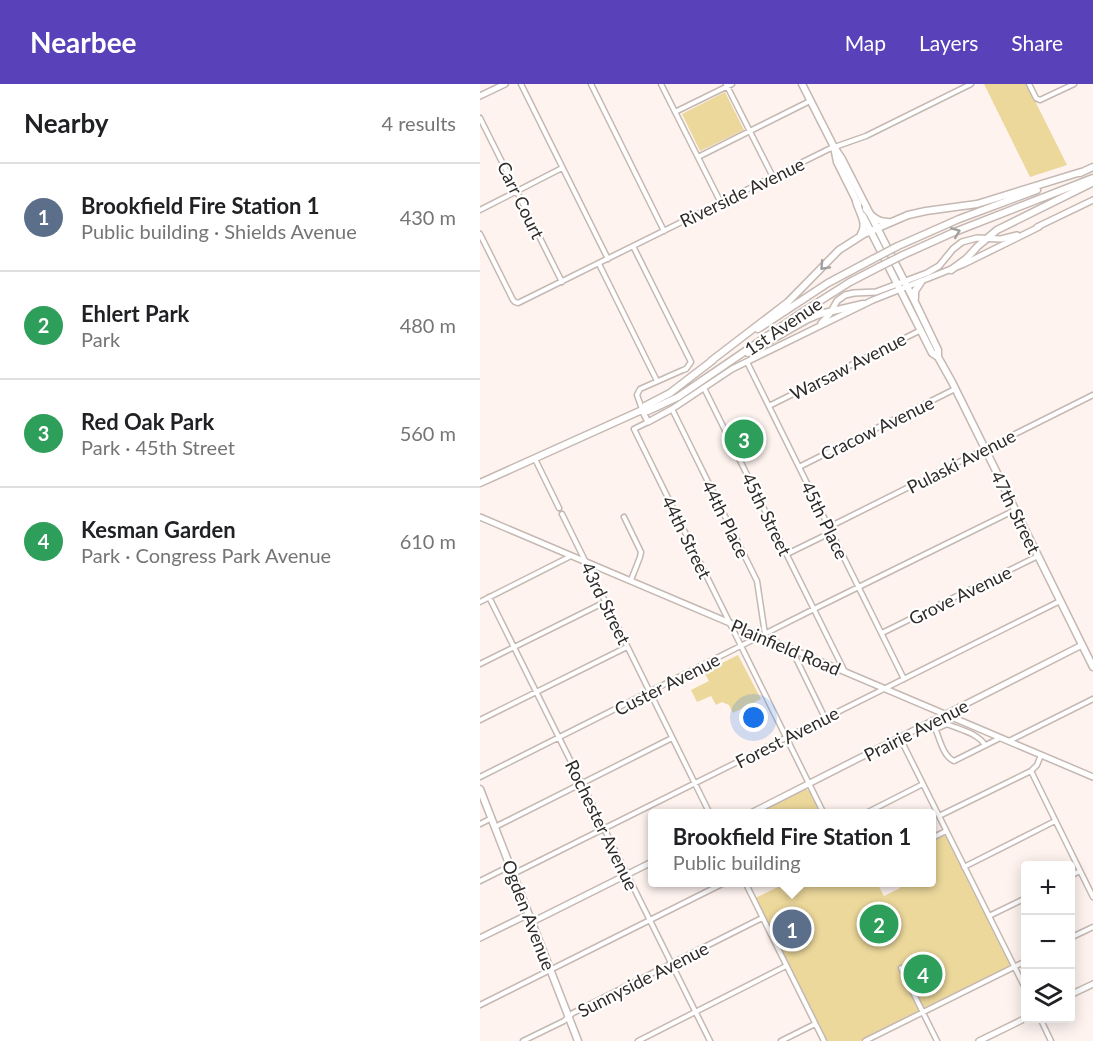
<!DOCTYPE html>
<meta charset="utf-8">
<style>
:root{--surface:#fff;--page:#f6f6f6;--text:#202124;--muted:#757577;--line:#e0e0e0;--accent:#5841b9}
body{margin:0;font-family:Lato,sans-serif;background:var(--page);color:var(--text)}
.controls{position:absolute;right:18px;bottom:18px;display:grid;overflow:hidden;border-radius:6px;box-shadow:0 3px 15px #0003}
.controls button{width:54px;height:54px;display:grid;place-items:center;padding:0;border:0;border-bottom:2px solid var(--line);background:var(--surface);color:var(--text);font:30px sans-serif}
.you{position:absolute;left:274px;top:634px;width:21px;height:21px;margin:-15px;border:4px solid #fff;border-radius:50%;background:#1a73e8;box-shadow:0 0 0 9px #1a73e833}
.badge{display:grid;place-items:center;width:39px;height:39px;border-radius:50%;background:var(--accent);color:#fff;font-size:20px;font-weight:700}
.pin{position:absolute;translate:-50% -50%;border:3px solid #fff;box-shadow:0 2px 6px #0006}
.popup{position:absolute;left:168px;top:725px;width:288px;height:78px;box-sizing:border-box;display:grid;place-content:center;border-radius:6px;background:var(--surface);filter:drop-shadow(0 2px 4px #0005);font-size:20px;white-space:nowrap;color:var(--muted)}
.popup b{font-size:22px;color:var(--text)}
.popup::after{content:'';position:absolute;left:50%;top:100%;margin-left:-12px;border:12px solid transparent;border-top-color:var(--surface)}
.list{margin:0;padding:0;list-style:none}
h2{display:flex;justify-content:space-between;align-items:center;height:78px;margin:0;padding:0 24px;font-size:26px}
h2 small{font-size:20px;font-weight:400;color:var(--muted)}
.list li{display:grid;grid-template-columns:39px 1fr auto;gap:18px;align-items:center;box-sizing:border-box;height:108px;padding:0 24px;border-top:2px solid var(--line)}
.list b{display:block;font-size:22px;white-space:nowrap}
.list p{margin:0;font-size:20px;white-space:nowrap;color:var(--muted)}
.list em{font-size:20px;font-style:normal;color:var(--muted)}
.icon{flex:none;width:33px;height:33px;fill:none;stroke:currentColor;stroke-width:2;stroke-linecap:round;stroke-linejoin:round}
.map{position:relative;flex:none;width:613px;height:957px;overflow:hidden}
header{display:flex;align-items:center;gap:36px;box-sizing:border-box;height:84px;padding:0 30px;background:var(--accent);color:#fff}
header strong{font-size:28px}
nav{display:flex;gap:33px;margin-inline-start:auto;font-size:21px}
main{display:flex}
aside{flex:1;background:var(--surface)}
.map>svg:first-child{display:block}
.green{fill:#ecd89b}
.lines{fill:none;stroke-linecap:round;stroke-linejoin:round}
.minor-casing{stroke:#c5b8b2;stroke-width:7}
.tertiary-casing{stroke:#c5b8b2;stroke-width:8}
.secondary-casing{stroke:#c5b8b2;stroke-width:9}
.primary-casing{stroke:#c5b8b2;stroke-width:9}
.minor{stroke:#fff;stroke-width:4}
.tertiary{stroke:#fff;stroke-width:5}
.secondary{stroke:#fff;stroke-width:6}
.primary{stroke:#fff;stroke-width:6}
.primary-bridge-casing{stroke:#c5b8b2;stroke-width:9;stroke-linecap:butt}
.primary-bridge{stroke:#fff;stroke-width:6}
.oneway{stroke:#a2a09f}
.labels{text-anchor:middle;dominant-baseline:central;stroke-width:4.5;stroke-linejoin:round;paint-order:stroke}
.street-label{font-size:18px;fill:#302b29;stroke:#fff}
</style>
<header>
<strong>Nearbee</strong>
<nav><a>Map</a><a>Layers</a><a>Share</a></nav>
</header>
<main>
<aside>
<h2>Nearby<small>4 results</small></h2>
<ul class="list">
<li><span class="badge" style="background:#5c6f8a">1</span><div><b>Brookfield Fire Station 1</b><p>Public building · Shields Avenue</p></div><em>430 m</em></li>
<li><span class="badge" style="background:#2e9e5b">2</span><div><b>Ehlert Park</b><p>Park</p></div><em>480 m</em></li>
<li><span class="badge" style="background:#2e9e5b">3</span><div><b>Red Oak Park</b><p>Park · 45th Street</p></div><em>560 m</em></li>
<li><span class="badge" style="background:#2e9e5b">4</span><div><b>Kesman Garden</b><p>Park · Congress Park Avenue</p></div><em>610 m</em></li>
</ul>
</aside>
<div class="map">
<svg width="613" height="957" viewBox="0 0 613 957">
<rect width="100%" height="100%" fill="#fef3ef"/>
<!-- green -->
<path class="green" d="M504,0H548L556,15V19L587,81L550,93Z
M245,8L264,46L220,67L202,30Z
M258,571L281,615L253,629L249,621L242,618L236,621L231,612L217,618L211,606L229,597L224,588Z
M326,705L330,707L342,729H279Z
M464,751L467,752L530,880L528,883L380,957H346L275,814L302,801V799H397L404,812L420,804L418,799L452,798V757Z"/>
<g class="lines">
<!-- minor casing -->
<g class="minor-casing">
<path id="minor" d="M41,0L128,175
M111,0L184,147
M181,0L241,119
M246,0L293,93
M549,0L556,14L560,16L594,0
M195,28L252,0
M0,34L82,198
M218,73L330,17
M0,126L82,84
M0,150L33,216L35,218L38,219L349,65L386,52L491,0
M153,162L211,278L206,285L203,286L160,305L157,311L162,325
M119,180L177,297
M267,278L424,595
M224,304L365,588
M289,322L441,246
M192,325L277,497L285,550
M168,338L154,345L344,730
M55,375L79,424
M319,383L475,305
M82,430L230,730
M144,433L161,468L160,473L151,496
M349,443L613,311
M307,470L352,448
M9,513L230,957
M0,518L91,472
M402,549L558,472
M312,566L345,634
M0,580L125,518
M0,636L147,563
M452,638C459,649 461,671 474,677L520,654
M456,645L467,640C481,646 497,649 505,661
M420,654L546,906
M529,657L613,615
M551,687L613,813
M0,693L334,525L535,426
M384,730L443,700
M459,732L551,687L557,681L561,671
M0,740L12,734
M15,743L192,654
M452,754L466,747
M484,783L575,737
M33,790L580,517
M590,792L600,787
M0,797L30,782
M265,798L344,957
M509,832L546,814
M590,854L613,843
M421,884L457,957
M0,921L246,798
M560,934L571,957
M43,957L84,937L93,929L282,834
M158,957L306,882
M301,957L335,940
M385,957L546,877"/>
</g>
<!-- tertiary casing -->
<g class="tertiary-casing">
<path id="tertiary" d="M0,12L25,0
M557,143L613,116
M341,239L349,231L357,217L365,211L374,209L396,208L447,189L459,182L473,165L482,158L497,154L521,155L537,151
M162,326L168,338L192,325L252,285L393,216L484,180L559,143
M0,433L613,693
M269,730L602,561
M52,838L172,778
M0,854L49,830
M590,911L613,900
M499,957L546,934"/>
</g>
<!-- secondary casing -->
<g class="secondary-casing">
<path id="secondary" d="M322,0L354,63L362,75L435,218L458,266V273
M354,63L357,78L378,120
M383,132L452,269L458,273L472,298L613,583
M435,214V207L441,198"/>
</g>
<!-- primary casing -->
<g class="primary-casing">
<path id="primary" d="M600,89L613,83
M376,117C379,129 388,139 381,150
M386,125C392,133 398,138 408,138
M418,162L479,135L557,106
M423,171L472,149L613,94
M471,186L486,175L498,162L517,146L612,99
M278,245L348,199L393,175
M268,269L328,235L340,230L383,220
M231,277L308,218L359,166L384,150L428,131L446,127L497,120L601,88
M162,326L165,322L190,309L233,276
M0,399L162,326L168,327L198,313L321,229L370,198L399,183
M0,705L98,957"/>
</g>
<!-- minor -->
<use href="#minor" class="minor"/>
<!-- tertiary -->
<use href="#tertiary" class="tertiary"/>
<!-- secondary -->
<use href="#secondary" class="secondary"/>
<!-- primary -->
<use href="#primary" class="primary"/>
<!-- primary-bridge casing -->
<g class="primary-bridge-casing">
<path id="primary-bridge" d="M393,175L418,162
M399,183L423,171"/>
</g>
<!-- primary-bridge -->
<use href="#primary-bridge" class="primary-bridge"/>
</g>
<!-- one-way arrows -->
<defs><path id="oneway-chevron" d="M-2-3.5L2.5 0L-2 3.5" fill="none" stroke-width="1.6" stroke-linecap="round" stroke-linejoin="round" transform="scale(1.5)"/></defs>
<g class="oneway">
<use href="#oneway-chevron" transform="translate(476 148) rotate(-22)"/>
<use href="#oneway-chevron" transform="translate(344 182) rotate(133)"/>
</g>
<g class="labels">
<!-- street labels -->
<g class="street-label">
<text transform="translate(262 108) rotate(-26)">Riverside Avenue</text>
<text transform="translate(41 116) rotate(64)">Carr Court</text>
<text transform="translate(303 242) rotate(-34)">1st Avenue</text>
<text transform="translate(368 282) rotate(-27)">Warsaw Avenue</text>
<text transform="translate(397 344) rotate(-26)">Cracow Avenue</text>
<text transform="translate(481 377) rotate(-27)">Pulaski Avenue</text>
<text transform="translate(536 428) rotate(64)">47th Street</text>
<text transform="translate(287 430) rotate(64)">45th Street</text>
<text transform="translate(246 435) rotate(64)">44th Place</text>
<text transform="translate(345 436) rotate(64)">45th Place</text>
<text transform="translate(207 453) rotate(64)">44th Street</text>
<text transform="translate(480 511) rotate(-26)">Grove Avenue</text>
<text transform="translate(126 519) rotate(64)">43rd Street</text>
<text transform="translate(306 563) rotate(23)">Plainfield Road</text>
<text transform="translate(187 600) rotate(-27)">Custer Avenue</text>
<text transform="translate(436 646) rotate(-27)">Prairie Avenue</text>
<text transform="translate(307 653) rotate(-27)">Forest Avenue</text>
<text transform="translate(122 741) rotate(64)">Rochester Avenue</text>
<text transform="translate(49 831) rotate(69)">Ogden Avenue</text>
<text transform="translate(163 895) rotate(-27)">Sunnyside Avenue</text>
</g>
</g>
</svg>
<div class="controls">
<button>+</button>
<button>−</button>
<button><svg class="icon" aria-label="layers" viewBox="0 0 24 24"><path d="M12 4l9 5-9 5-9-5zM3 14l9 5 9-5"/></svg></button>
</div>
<div class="you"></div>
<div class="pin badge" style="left:312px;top:845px;background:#5c6f8a">1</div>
<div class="popup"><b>Brookfield Fire Station 1</b>Public building</div>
<div class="pin badge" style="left:399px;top:840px;background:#2e9e5b">2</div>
<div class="pin badge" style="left:264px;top:355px;background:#2e9e5b">3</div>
<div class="pin badge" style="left:443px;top:890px;background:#2e9e5b">4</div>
</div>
</main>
